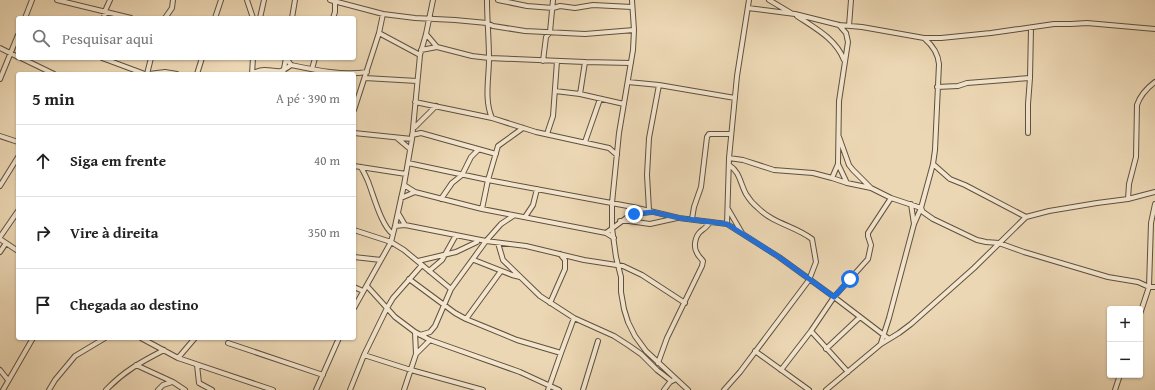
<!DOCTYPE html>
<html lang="pt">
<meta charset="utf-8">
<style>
:root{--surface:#fff;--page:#f6f6f6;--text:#222;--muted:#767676;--line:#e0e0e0}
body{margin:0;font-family:"Gentium Book Plus",serif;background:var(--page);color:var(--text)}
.controls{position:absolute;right:12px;bottom:12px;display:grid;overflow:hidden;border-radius:4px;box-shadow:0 1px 3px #0004}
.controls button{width:36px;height:36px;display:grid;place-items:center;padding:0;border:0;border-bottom:1px solid var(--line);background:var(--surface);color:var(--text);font:20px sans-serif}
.stop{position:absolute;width:12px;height:12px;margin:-9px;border:3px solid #1a73e8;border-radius:50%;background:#fff}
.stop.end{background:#1a73e8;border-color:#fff;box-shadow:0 1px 4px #0008}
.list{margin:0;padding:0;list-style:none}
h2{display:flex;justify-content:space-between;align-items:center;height:52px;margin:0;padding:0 16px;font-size:17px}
h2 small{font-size:13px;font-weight:400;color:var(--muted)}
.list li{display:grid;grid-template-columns:26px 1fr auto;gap:12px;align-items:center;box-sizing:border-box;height:72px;padding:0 16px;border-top:1px solid var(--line)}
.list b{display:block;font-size:15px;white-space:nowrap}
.list em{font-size:13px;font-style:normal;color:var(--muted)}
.icon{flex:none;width:22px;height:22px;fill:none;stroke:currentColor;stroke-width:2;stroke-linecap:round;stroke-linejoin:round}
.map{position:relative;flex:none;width:1155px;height:390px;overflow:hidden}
.search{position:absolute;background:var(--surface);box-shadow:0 1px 3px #0004;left:16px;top:16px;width:340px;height:44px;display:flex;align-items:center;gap:10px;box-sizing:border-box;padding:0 14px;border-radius:4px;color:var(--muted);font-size:15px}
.panel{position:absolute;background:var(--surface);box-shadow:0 1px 3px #0004;left:16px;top:72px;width:340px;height:268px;border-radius:4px}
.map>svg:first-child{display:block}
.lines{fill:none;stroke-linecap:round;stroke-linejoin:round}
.minor-casing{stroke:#5f513e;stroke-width:6}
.minor{stroke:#f3e5ce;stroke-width:4}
.route{stroke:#1a73e8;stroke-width:5}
</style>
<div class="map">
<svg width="1155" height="390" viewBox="0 0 1155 390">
<rect width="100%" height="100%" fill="#ecd7b4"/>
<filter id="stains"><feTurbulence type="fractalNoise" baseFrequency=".005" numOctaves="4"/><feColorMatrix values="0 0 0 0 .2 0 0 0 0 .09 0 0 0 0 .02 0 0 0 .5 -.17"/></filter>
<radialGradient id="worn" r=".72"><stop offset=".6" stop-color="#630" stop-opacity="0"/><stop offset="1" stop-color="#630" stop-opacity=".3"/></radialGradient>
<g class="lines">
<!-- minor casing -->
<g class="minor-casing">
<path id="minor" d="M57,0L131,18
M247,0L253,18
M330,0L383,14L415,18L455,20L487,23L493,26L525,31L585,34L634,30
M487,0C487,20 489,39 489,59C489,78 484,100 492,118
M498,0L527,6L553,8L560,6L575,8L593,5L632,7
M632,0L634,30L633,50L619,133L612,203V228L616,257L621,277V292L624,309L628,322L635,336L646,351L688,390
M769,0L791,13
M748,8L795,14L839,25L862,27L924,38H941L991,33L1054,24H1071L1087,23L1155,29
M797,16C815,28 836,39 844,60
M25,18L32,0
M104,18L105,11L110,0
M165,18L172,8L173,0
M215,18L221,0
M260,18L264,0
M292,18L295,0
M333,18L335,12V1
M849,26L851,0
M379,33L420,55
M426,34L437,47
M0,48L18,57
M421,50L437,47L472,56L489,58L585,62L631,63
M21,58L54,74
M102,58L145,74
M286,58L291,65C315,70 342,76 367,72
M543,61L546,37L550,32L553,0
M312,69L315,58
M252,73C256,72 259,70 264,70C278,70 278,75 291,65
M147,74L151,58
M149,74L165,72L177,74
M197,74L202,58
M252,74L253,58
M283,74L286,58
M365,78L417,81
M0,79L18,35
M628,82L659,85L735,98
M937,87L958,86L967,83L1030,78L1031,28
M555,91L580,94L624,104
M580,94L585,62
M415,102L492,118L536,132L609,148L617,155
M354,110L379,33L383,14
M415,127L436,106
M354,133L412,139
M1028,133V104L1030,78
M547,134L553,116L557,61
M412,135L421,133L496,154
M0,136L18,142
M839,137L849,165L853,170L871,188
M397,138L410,149
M585,142L600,99
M729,158L743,160L774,170L813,173L832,178L847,183L871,188L891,198L921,208L923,212L933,219L977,240L986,242L999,243L1024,252L1108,277L1138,282L1149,287H1155
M408,163L488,180L633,207L679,218L727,224L779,257L834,297L889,339
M838,164L847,183
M933,164L950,179L965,185L1026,217
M354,166L406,174
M361,167C364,173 367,178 369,184C374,197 382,227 393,234
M832,178L838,164L839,101L848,42L846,33L839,25
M404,185L415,192L482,209L606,233L614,238
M0,186L18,157
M401,198L415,192
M441,199L452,183L462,175L471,157L478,150
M1128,199L1129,184L1136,157L1137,105C1140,96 1147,88 1155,82
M911,204L914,224
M482,209L488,180L498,146L523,128
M728,209L742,233
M649,210L647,175L649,138L659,85
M398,213L405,225
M525,217L533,205L537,189
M692,219L694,207L701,187L707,137L709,134H731
M620,221H629L650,224L677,218
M727,224L729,158L737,76L749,0
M395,226L405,225L486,241L526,246L584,260L623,266L642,275L685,303
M354,230L391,242L404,250L451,289
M606,233L629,216L634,214L651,212
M0,237L18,211
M0,239L18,251
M498,243L503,260L540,296L574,318L614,336L628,345L641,354L657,370L670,380
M0,252L6,243
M354,257L381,260
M474,260L512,275L520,277
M418,261L456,252L477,242
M429,271L442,260L456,235
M409,279L455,313L466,319L517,340L561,353L548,390
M367,286L395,317L415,332L430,340L520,372L559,390
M354,287L363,291
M550,303L565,269V260L560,254
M354,308L391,242L395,226L404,185L412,139L420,55L426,34L433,0
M1140,314L1149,287L1151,223L1155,204
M466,319L501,271
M811,331L848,372
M420,335L430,332L435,326L451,289L486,241L501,224L513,216
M141,338L178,358L273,390
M228,343L323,375
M881,343L889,318L914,224L921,208L933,164L935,150L939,64C938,53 932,45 925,39
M826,349L860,317
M755,351L809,390
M561,353L574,318
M416,354L430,340
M364,355L411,370L483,390
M178,358L195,338
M658,363L667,338L702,266L703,261C701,258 698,256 697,253C693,247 695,236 701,231C705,228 708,226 710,222
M136,365L173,382L185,390
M197,365L199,383L212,390
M0,370L8,380
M781,370L811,331L834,297L868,259L871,245L868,236V233L891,198
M3,390L33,338
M49,390L55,380L75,356L105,338
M106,390C124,371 141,362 164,350
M158,390L163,385L172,382
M316,390L339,338
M350,390L364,355L387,308L393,298L422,265
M404,390L416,354L415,332
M583,390L598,341
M664,390L670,382L674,380
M724,390L740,372L809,280L816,262L812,239C795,226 774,224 758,208C753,204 749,199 746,194C740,183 740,172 729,165
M826,390L881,344L899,333L911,324L974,268L1026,217L1049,211L1097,203L1128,199L1155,192
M1115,390L1120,375"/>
</g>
<!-- minor -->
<use href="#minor" class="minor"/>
</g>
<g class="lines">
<!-- route -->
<path class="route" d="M634,214L653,212L679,218L727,224L779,257L834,297L850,279"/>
</g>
<rect width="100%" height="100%" filter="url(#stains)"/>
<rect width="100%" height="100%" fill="url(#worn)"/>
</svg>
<div class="controls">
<button>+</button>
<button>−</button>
</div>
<div class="stop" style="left:850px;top:279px"></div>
<div class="stop end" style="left:634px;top:214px"></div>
<div class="search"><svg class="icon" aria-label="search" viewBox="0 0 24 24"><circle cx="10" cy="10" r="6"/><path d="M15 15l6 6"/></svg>Pesquisar aqui</div>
<section class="panel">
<h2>5 min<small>A pé · 390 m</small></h2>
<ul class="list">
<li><svg class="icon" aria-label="ahead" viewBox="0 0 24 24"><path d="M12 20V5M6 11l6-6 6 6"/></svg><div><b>Siga em frente</b></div><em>40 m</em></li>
<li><svg class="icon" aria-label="right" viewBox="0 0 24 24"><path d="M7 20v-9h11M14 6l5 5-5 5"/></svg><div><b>Vire à direita</b></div><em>350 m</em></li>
<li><svg class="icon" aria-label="arrive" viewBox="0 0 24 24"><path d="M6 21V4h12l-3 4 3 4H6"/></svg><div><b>Chegada ao destino</b></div></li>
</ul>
</section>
</div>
